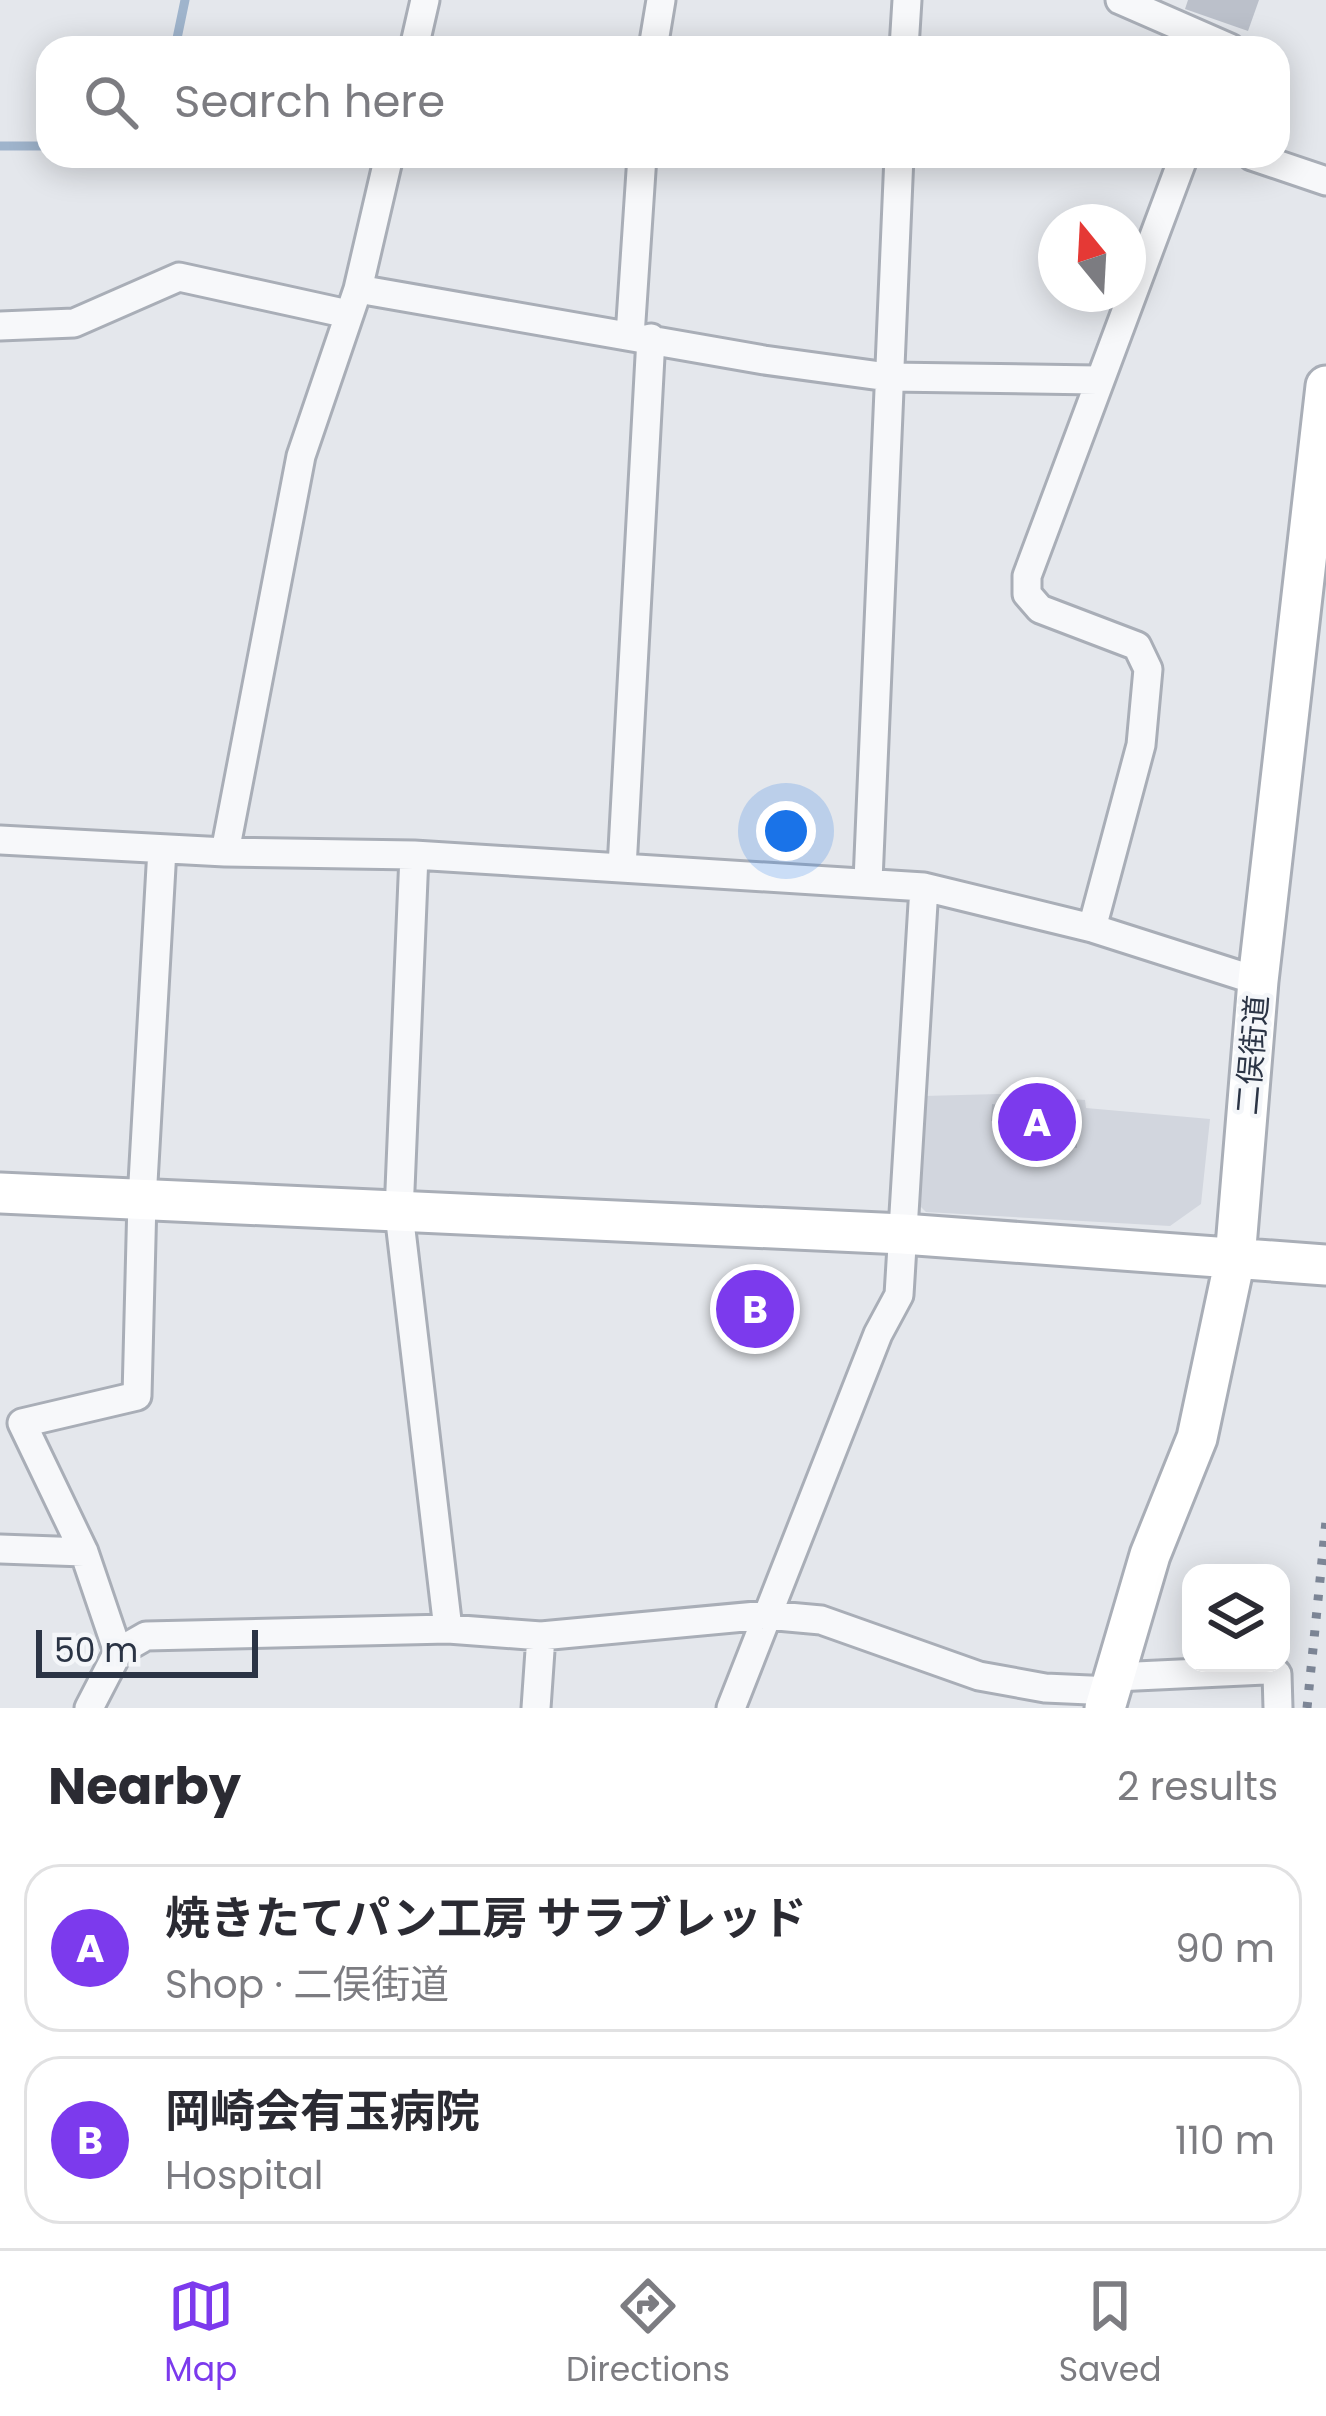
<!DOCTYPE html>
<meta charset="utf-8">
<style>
:root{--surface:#fff;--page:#f2f2f3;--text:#2b2b33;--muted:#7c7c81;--line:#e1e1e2;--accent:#7c3aed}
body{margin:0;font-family:Poppins,"Noto Sans JP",sans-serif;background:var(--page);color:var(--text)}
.controls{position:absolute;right:36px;bottom:36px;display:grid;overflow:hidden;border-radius:24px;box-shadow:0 6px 30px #0003}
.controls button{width:108px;height:108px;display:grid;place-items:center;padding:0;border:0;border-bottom:3px solid var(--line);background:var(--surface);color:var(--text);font:60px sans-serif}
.compass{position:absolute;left:1038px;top:204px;width:108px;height:108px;border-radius:50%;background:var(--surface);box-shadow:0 6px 30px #0003;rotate:342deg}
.scale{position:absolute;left:36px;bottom:30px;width:222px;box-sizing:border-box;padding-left:12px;border:6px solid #2b3445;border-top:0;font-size:33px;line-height:42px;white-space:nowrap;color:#2b3445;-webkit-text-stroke:9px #f4f6f9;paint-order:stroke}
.you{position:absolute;left:786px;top:831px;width:42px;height:42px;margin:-30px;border:9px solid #fff;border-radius:50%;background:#1a73e8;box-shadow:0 0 0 18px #1a73e833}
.badge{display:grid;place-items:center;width:78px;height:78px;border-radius:50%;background:var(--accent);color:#fff;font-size:39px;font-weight:700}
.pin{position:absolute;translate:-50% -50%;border:6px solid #fff;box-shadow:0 3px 12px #0006}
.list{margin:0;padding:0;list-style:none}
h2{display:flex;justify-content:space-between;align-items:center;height:156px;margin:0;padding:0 48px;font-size:51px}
h2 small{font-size:39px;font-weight:400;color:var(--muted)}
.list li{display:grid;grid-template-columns:78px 1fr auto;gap:36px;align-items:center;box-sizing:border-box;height:168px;margin:0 24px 24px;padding:0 24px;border:3px solid var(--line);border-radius:36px}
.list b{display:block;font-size:45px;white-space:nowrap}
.list p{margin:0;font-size:39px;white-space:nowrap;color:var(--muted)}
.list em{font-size:39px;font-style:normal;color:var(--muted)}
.icon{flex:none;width:66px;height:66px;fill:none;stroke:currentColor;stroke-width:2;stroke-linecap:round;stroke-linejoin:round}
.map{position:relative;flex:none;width:1326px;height:1708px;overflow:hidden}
.search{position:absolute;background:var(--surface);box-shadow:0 6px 30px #0003;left:36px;right:36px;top:36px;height:132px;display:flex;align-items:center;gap:30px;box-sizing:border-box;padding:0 42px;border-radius:36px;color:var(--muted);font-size:45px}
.sheet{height:540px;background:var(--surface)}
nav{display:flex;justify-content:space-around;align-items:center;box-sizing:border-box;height:168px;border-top:3px solid var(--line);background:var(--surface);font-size:33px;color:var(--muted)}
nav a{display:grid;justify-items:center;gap:6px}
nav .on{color:var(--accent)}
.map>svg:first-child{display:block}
.built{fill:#d2d6de}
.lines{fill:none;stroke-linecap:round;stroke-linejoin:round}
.stream{stroke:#9fb4cc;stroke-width:9}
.building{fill:#bbc0ca}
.street-casing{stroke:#a9aeb7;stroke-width:33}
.secondary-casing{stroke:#a9aeb7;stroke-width:45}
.street{stroke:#f7f8fa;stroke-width:27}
.secondary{stroke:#fff;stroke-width:39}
.rail{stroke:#7d8696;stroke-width:9;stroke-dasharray:6 12;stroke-linecap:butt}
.labels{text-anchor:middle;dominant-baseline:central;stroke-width:9;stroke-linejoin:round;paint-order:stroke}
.street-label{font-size:30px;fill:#2b3445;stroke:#f4f6f9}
</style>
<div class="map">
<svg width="1326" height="1708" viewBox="0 0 1326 1708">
<rect width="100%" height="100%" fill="#e4e7ec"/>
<!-- built -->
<path class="built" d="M998,1094L1085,1100L1086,1108L1210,1119L1201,1204L1170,1226L926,1212L915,1201L924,1096Z"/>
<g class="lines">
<!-- stream -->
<path class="stream" d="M175,48L185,0
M0,146H48"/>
</g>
<!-- building -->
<path class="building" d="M1188,0H1259L1248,31L1185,9Z
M1001,1097L1078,1101L1077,1148L999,1143L1001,1122L991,1121L992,1104L1000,1105Z"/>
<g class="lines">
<!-- street casing -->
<g class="street-casing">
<path id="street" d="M1120,0L1230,48
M414,48L425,0
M653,48L661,0
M904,48L907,0
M1252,156L1326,181
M358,289L764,360L888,377L1097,380
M0,326L74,323L179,277L348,314
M630,336L642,156
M0,840L225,852L414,855L924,887L1092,928L1258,981
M225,852L301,456L358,289L389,156
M414,855L399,1213L448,1629
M622,868L651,338
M868,881L899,156
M1092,928L1141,745L1148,669L1137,646L1040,609L1027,594V576L1184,156
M0,1549L84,1552
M118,1652L84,1552L22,1423L137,1396L142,1200L162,849
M1115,1677L1265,1670L1277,1674L1278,1708
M89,1708L118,1652L146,1636L448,1629L541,1636L766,1615L821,1620L979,1676L1045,1688L1112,1691
M536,1708L541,1636
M731,1708L878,1334L899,1295L924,887"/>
</g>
<!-- secondary casing -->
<g class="secondary-casing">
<path id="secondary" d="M0,1193L903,1234L1326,1265
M1105,1708L1150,1555L1197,1438L1235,1259L1258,981L1326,386"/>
</g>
<!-- street -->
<use href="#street" class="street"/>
<!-- secondary -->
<use href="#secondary" class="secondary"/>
<!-- rail -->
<path class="rail" d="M1307,1708L1326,1521"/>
</g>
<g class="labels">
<!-- street labels -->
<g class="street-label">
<text transform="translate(1252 1055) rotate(-85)">二俣街道</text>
</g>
</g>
</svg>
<div class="controls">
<button><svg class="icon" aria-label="layers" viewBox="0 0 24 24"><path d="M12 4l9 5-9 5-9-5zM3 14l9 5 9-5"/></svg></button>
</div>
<svg class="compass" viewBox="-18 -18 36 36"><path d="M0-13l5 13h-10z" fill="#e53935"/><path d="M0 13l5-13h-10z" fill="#7c7c81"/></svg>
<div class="scale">50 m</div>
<div class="you"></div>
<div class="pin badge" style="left:1037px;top:1122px">A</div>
<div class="pin badge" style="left:755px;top:1309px">B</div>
<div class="search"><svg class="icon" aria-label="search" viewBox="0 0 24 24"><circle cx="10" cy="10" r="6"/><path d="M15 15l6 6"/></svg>Search here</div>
</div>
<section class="sheet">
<h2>Nearby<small>2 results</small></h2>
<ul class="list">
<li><span class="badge">A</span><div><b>焼きたてパン工房 サラブレッド</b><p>Shop · 二俣街道</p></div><em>90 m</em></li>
<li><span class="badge">B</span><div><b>岡崎会有玉病院</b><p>Hospital</p></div><em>110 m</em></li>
</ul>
</section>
<nav>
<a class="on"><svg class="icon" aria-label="map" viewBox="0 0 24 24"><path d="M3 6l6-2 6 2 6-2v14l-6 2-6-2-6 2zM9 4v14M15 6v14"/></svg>Map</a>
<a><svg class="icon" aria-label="directions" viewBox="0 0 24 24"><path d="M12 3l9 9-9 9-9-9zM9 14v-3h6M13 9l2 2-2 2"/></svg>Directions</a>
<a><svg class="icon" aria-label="saved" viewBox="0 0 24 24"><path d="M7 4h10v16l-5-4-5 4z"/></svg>Saved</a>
</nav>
